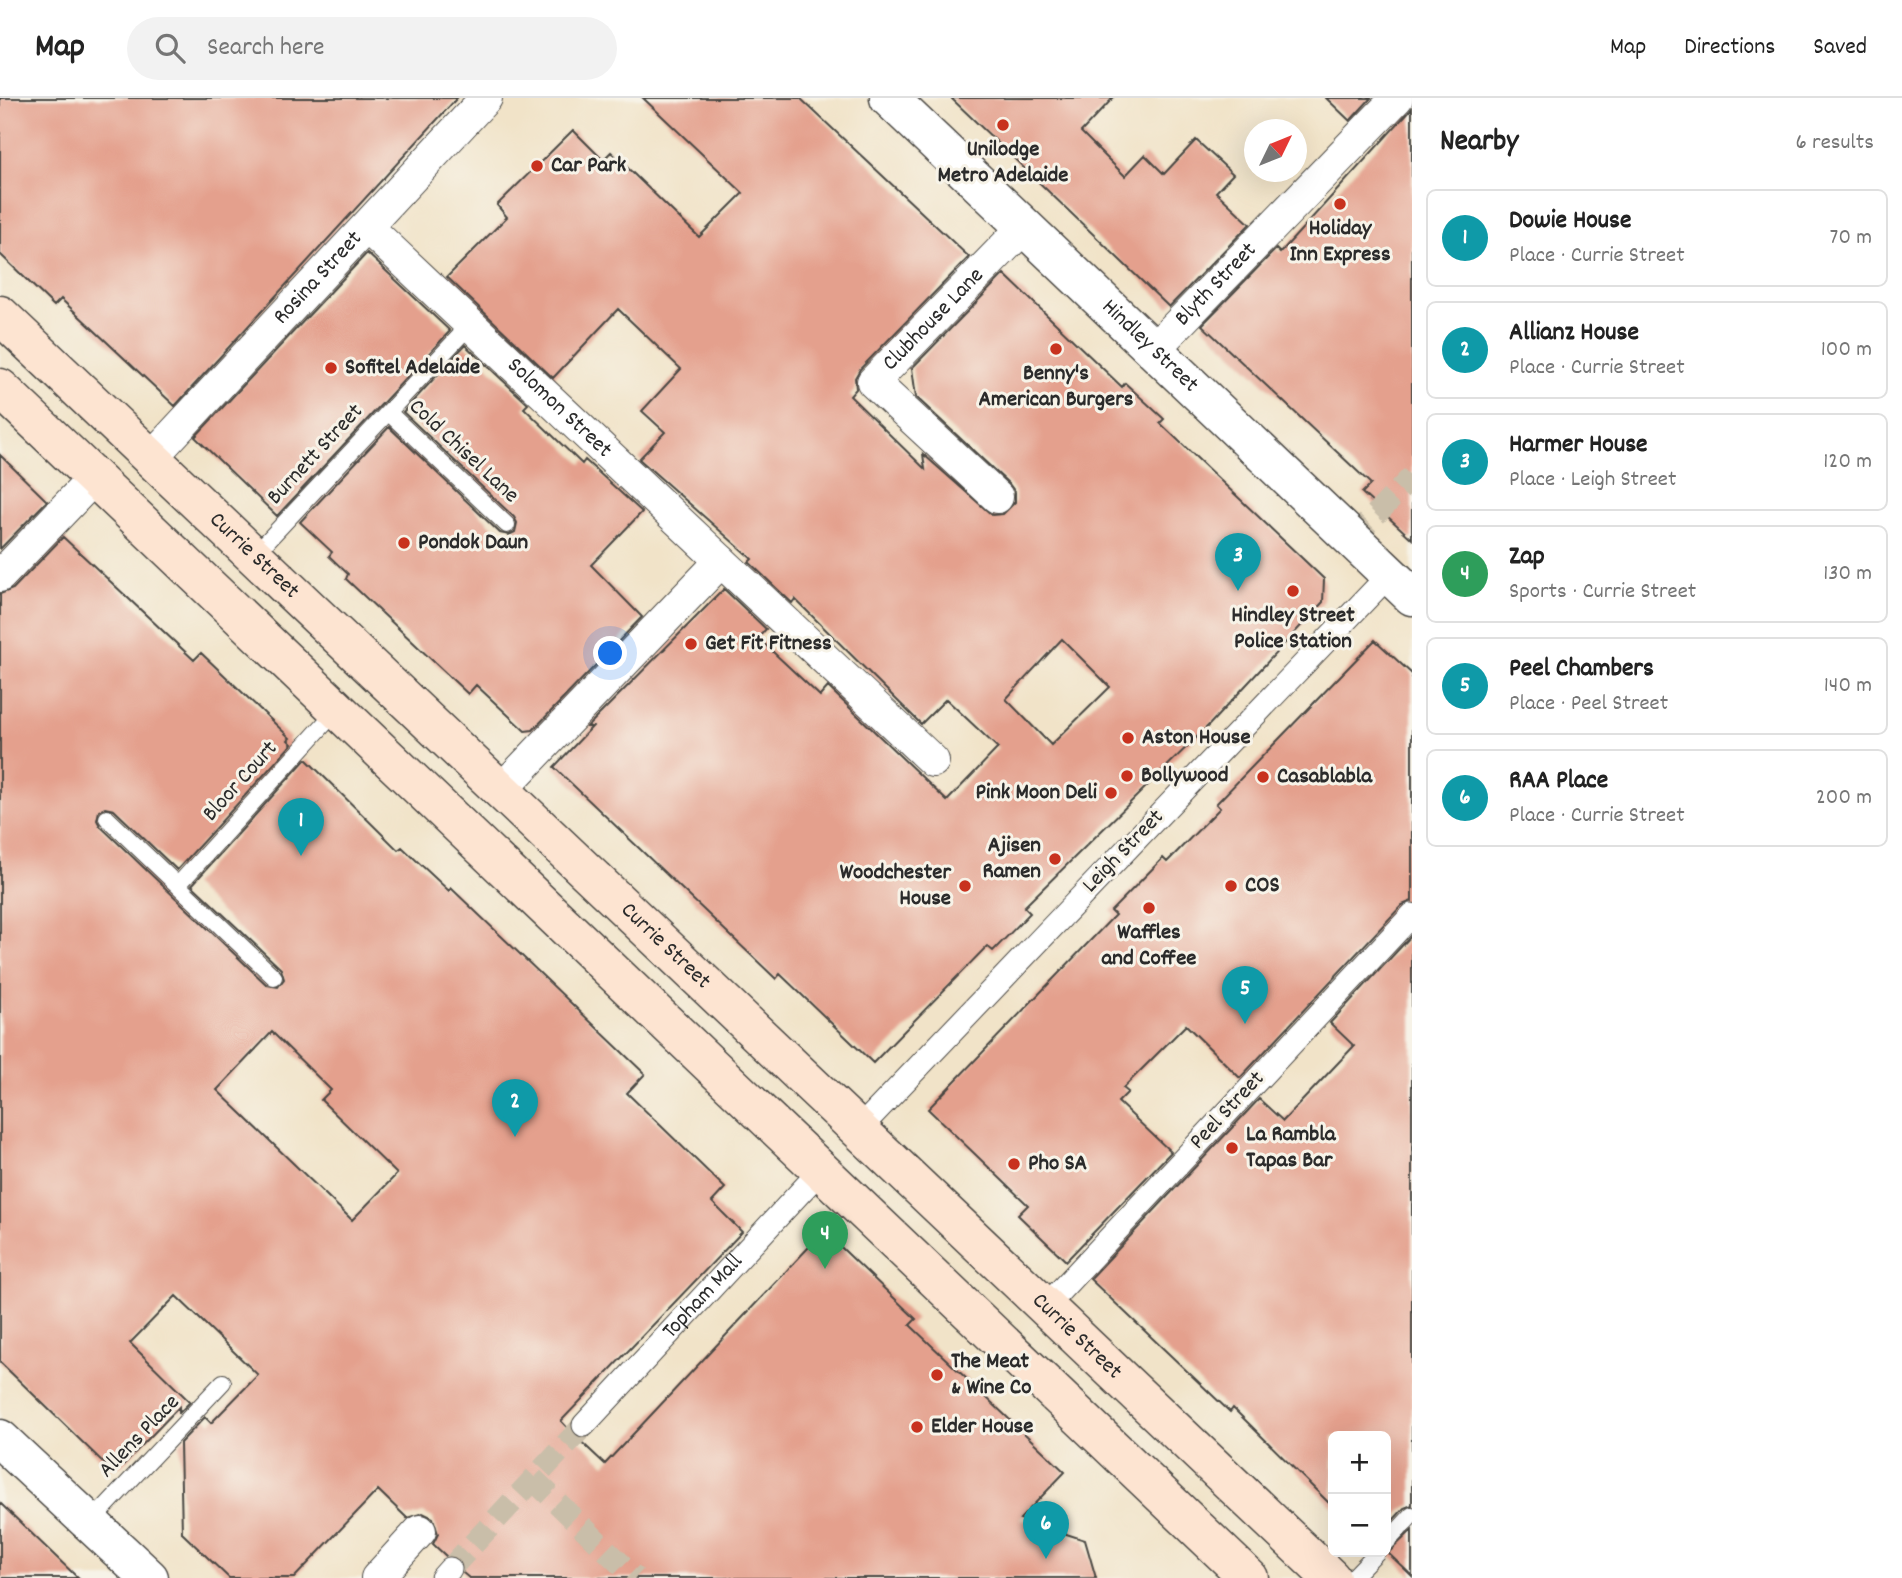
<!DOCTYPE html>
<meta charset="utf-8">
<style>
:root{--surface:#fff;--page:#f2f2f2;--text:#222;--muted:#767676;--line:#e0e0e0;--accent:#c8321e}
body{margin:0;font-family:Dekko,sans-serif;background:var(--page);color:var(--text)}
.controls{position:absolute;right:21px;bottom:21px;display:grid;overflow:hidden;border-radius:10px;box-shadow:0 7px 28px #0002}
.controls button{width:63px;height:63px;display:grid;place-items:center;padding:0;border:0;border-bottom:2px solid var(--line);background:var(--surface);color:var(--text);font:35px sans-serif}
.compass{position:absolute;left:1244px;top:21px;width:63px;height:63px;border-radius:50%;background:var(--surface);box-shadow:0 7px 28px #0002;rotate:47deg}
.you{position:absolute;left:611px;top:556px;width:24px;height:24px;margin:-18px;border:5px solid #fff;border-radius:50%;background:#1a73e8;box-shadow:0 0 0 10px #1a73e833}
.badge{display:grid;place-items:center;width:46px;height:46px;border-radius:50%;background:var(--accent);color:#fff;font-size:23px;font-weight:700}
.pin{position:absolute;translate:-50% -58px;filter:drop-shadow(0 2px 4px #0008)}
.pin::after{content:'';position:absolute;top:37px;width:24px;height:21px;background:inherit;clip-path:polygon(0 0,100% 0,50% 100%)}
.list{margin:0;padding:0;list-style:none}
h2{display:flex;justify-content:space-between;align-items:center;height:91px;margin:0;padding:0 28px;font-size:30px}
h2 small{font-size:23px;font-weight:400;color:var(--muted)}
.list li{display:grid;grid-template-columns:46px 1fr auto;gap:21px;align-items:center;box-sizing:border-box;height:98px;margin:0 14px 14px;padding:0 14px;border:2px solid var(--line);border-radius:10px}
.list b{display:block;font-size:26px;white-space:nowrap}
.list p{margin:0;font-size:23px;white-space:nowrap;color:var(--muted)}
.list em{font-size:23px;font-style:normal;color:var(--muted)}
.icon{flex:none;width:38px;height:38px;fill:none;stroke:currentColor;stroke-width:2;stroke-linecap:round;stroke-linejoin:round}
.map{position:relative;flex:none;width:1412px;height:1480px;overflow:hidden}
header{display:flex;align-items:center;gap:42px;box-sizing:border-box;height:98px;padding:0 35px;background:var(--surface);border-bottom:2px solid var(--line)}
header strong{font-size:33px}
nav{display:flex;gap:38px;margin-inline-start:auto;font-size:24px}
.search{width:490px;height:63px;background:var(--page);display:flex;align-items:center;gap:18px;box-sizing:border-box;padding:0 24px;border-radius:38px;color:var(--muted);font-size:26px}
main{display:flex}
aside{flex:1;background:var(--surface)}
.map>svg:first-child{display:block}
.building{fill:#e4a08d;fill-rule:evenodd}
.lines{fill:none;stroke-linecap:round;stroke-linejoin:round}
.pedestrian-tunnel{stroke:#c9bea9;stroke-width:23;stroke-dasharray:23 11;stroke-linecap:butt}
.service-casing{stroke:#494743;stroke-width:18}
.pedestrian-casing{stroke:#494743;stroke-width:25}
.minor-casing{stroke:#494743;stroke-width:34}
.tertiary-casing{stroke:#494743;stroke-width:41}
.secondary-casing{stroke:#494743;stroke-width:41}
.service{stroke:#fff;stroke-width:16}
.pedestrian{stroke:#fff;stroke-width:23}
.minor{stroke:#fff;stroke-width:32}
.tertiary{stroke:#fff;stroke-width:38}
.secondary{stroke:#fde4d1;stroke-width:38}
.poi-dot{fill:#c8321e;stroke:#f7f3e8;stroke-width:2.5}
.labels{text-anchor:middle;dominant-baseline:central;stroke-width:6;stroke-linejoin:round;paint-order:stroke}
.poi-label{font-size:23px;font-weight:bold;fill:#2b2b2b;stroke:#f7f3e8;text-anchor:start}
.street-label{font-size:23px;fill:#2b2b2b;stroke:#f7f3e8}
</style>
<header>
<strong>Map</strong>
<div class="search"><svg class="icon" aria-label="search" viewBox="0 0 24 24"><circle cx="10" cy="10" r="6"/><path d="M15 15l6 6"/></svg>Search here</div>
<nav><a>Map</a><a>Directions</a><a>Saved</a></nav>
</header>
<main>
<div class="map">
<svg width="1412" height="1480" viewBox="0 0 1412 1480">
<rect width="100%" height="100%" fill="#f7f3e8"/>
<filter id="ink" filterUnits="userSpaceOnUse"><feTurbulence type="fractalNoise" baseFrequency=".0143" numOctaves="2"/><feDisplacementMap in="SourceGraphic" scale="14" xChannelSelector="R" yChannelSelector="G"/><feConvolveMatrix kernelMatrix="1 2 1 2 8 2 1 2 1" color-interpolation-filters="sRGB"/></filter>
<filter id="wash" filterUnits="userSpaceOnUse"><feTurbulence type="fractalNoise" baseFrequency=".00686" numOctaves="4" result="noise"/><feDisplacementMap in="SourceGraphic" scale="28" xChannelSelector="R" yChannelSelector="G"/><feGaussianBlur stdDeviation="1.57" result="paint"/><feColorMatrix in="noise" values="0 0 0 0 0 0 0 0 0 0 0 0 0 0 0 0 0 1.4 0 .05"/><feComposite in="paint" operator="in"/></filter>
<g filter="url(#wash)">
<rect width="100%" height="100%" fill="#f1e3c8"/>
<g id="blocks">
<!-- building -->
<path class="building" d="M0,0H457L175,308L61,201L54,208L0,156Z
M643,0H800L969,159L860,271L855,280L856,291L850,298L925,371L923,356L992,417L1003,416L1015,404V394L1009,386L916,299L912,270L1004,176L1122,289L1125,285L1164,321L1160,325L1324,481L1323,504L1210,626L1024,809L1030,815L993,853L987,848L873,965L780,876L776,881L554,669L592,629H587L724,491L766,531L758,540L820,598L828,589L947,703L998,650L946,601L921,626L795,501L792,505L749,464L752,461L639,361L665,334L642,313L681,271L618,211L553,280L447,179L507,119L497,107L573,32L603,62L611,54L699,139L743,95ZM1062,541L1110,589L1051,647L1006,601Z
M951,0H1113L1081,34L1125,78L1145,57L1164,76L1196,42L1233,76L1216,94L1250,126L1169,209Z
M1326,0H1371L1350,23Z
M1412,10V441L1362,395L1371,386L1202,227L1276,151L1280,155Z
M367,155L450,233L277,418L195,339Z
M465,247L528,306L524,310L582,366L585,362L642,414L591,467L642,519L533,632L525,633L476,587L468,596L346,481L348,476L329,458L332,454L300,424L389,329L500,435L509,437L515,434L517,425L514,419L403,314Z
M0,357L47,403L0,451Z
M63,439L194,562L201,555L290,640L288,642L292,646L177,772L114,712L105,710L99,713L97,722L100,728L267,887L278,889L284,881L281,871L192,787L306,661L398,752L402,749L449,793L451,790L645,976L627,995L725,1090L712,1104L742,1134L561,1323L574,1337L605,1366L824,1133L916,1221L910,1227L1065,1374L1020,1421L1085,1442L1096,1480H469L463,1475L460,1461L446,1458L433,1446L438,1436L433,1420L423,1415L407,1420L378,1392L294,1480H229L182,1435L180,1345L205,1319L211,1325L258,1277L176,1198L130,1245L190,1304L179,1315V1309L122,1368L109,1370L0,1264V496L13,491ZM272,934L331,992L321,1002L397,1076L352,1122L217,992Z
M1375,542L1412,576V803L1402,807L1240,980L1186,927L1123,990L1128,994L1118,1004L1171,1054L1066,1163L1018,1117L1028,1107L928,1011L1115,817L1111,813L1163,760L1167,764L1220,710L1216,706Z
M1412,837V1407L1404,1410L1386,1430V1338H1333V1409L1233,1310L1230,1314L1090,1181L1259,1001L1283,1023L1354,948L1330,925Z
M0,1405L78,1480H0Z
M1412,1432V1478L1388,1455Z"/>
</g>
</g>
<g filter="url(#ink)">
<use href="#blocks" fill-opacity="0" stroke="#494743" stroke-width="2"/>
<g class="lines">
<!-- pedestrian-tunnel -->
<path class="pedestrian-tunnel" d="M1352,441L1412,379
M533,1381L635,1480
M450,1471L584,1327"/>
<!-- service casing -->
<g class="service-casing">
<path id="service" d="M388,314L507,427
M254,457L470,227
M107,720L274,879
M178,787L337,612
M90,1425L223,1284
M1386,1445L1412,1417
M1352,1480L1377,1454"/>
</g>
<!-- pedestrian casing -->
<g class="pedestrian-casing">
<g id="pedestrian">
<path d="M858,1032L1389,477"/>
<path d="M1045,1209L1412,817"/>
<path id="s1" d="M584,1327L821,1072"/>
<path d="M442,1480L450,1471"/>
</g>
</g>
<!-- minor casing -->
<g class="minor-casing">
<g id="minor">
<path id="s2" d="M367,129L933,663"/>
<path id="s3" d="M1153,252L1397,0"/>
<path id="s4" d="M150,361L486,0"/>
<path id="s5" d="M997,399L873,284L1024,129"/>
<path d="M0,478L94,380"/>
<path d="M500,693L721,463"/>
<path d="M377,1480L420,1433"/>
</g>
</g>
<!-- tertiary casing -->
<g class="tertiary-casing">
<g id="tertiary">
<path id="s6" d="M889,0L1412,498"/>
<path d="M0,1341L149,1480"/>
</g>
</g>
<!-- secondary casing -->
<g class="secondary-casing">
<g id="secondary">
<path id="s7" d="M0,217L1331,1480"/>
<path d="M0,290L1249,1480"/>
</g>
</g>
<!-- service -->
<use href="#service" class="service"/>
<!-- pedestrian -->
<use href="#pedestrian" class="pedestrian"/>
<!-- minor -->
<use href="#minor" class="minor"/>
<!-- tertiary -->
<use href="#tertiary" class="tertiary"/>
<!-- secondary -->
<use href="#secondary" class="secondary"/>
</g>
</g>
<!-- markers -->
<g class="poi-dot">
<circle cx="1003" cy="27" r="7"/>
<circle cx="537" cy="68" r="7"/>
<circle cx="1340" cy="106" r="7"/>
<circle cx="1056" cy="251" r="7"/>
<circle cx="331" cy="270" r="7"/>
<circle cx="404" cy="445" r="7"/>
<circle cx="1293" cy="493" r="7"/>
<circle cx="691" cy="546" r="7"/>
<circle cx="1128" cy="640" r="7"/>
<circle cx="1127" cy="678" r="7"/>
<circle cx="1263" cy="679" r="7"/>
<circle cx="1111" cy="695" r="7"/>
<circle cx="1055" cy="761" r="7"/>
<circle cx="965" cy="788" r="7"/>
<circle cx="1231" cy="788" r="7"/>
<circle cx="1149" cy="810" r="7"/>
<circle cx="1232" cy="1050" r="7"/>
<circle cx="1014" cy="1066" r="7"/>
<circle cx="937" cy="1277" r="7"/>
<circle cx="917" cy="1329" r="7"/>
</g>
<g class="labels">
<!-- poi labels -->
<g class="poi-label">
<text x="1003" y="52" text-anchor="middle">Unilodge<tspan x="1003" dy="26">Metro Adelaide</tspan></text>
<text x="551" y="68">Car Park</text>
<text x="1340" y="131" text-anchor="middle">Holiday<tspan x="1340" dy="26">Inn Express</tspan></text>
<text x="345" y="270">Sofitel Adelaide</text>
<text x="1056" y="276" text-anchor="middle">Benny's<tspan x="1056" dy="26">American Burgers</tspan></text>
<text x="418" y="445">Pondok Daun</text>
<text x="1293" y="518" text-anchor="middle">Hindley Street<tspan x="1293" dy="26">Police Station</tspan></text>
<text x="705" y="546">Get Fit Fitness</text>
<text x="1142" y="640">Aston House</text>
<text x="1141" y="678">Bollywood</text>
<text x="1277" y="679">Casablabla</text>
<text x="1097" y="695" text-anchor="end">Pink Moon Deli</text>
<text x="1041" y="748" text-anchor="end">Ajisen<tspan x="1041" dy="26">Ramen</tspan></text>
<text x="951" y="775" text-anchor="end">Woodchester<tspan x="951" dy="26">House</tspan></text>
<text x="1245" y="788">COS</text>
<text x="1149" y="835" text-anchor="middle">Waffles<tspan x="1149" dy="26">and Coffee</tspan></text>
<text x="1246" y="1037">La Rambla<tspan x="1246" dy="26">Tapas Bar</tspan></text>
<text x="1028" y="1066">Pho SA</text>
<text x="951" y="1264">The Meat<tspan x="951" dy="26">&amp; Wine Co</tspan></text>
<text x="931" y="1329">Elder House</text>
</g>
<!-- street labels -->
<g class="street-label">
<text stroke="none"><textPath href="#s4" startOffset="247">Rosina Street</textPath></text>
<text stroke="none"><textPath href="#s3" startOffset="91">Blyth Street</textPath></text>
<text stroke="none"><textPath href="#s5" startOffset="256">Clubhouse Lane</textPath></text>
<text stroke="none"><textPath href="#s6" startOffset="360">Hindley Street</textPath></text>
<text stroke="none"><textPath href="#s2" startOffset="264">Solomon Street</textPath></text>
<text transform="translate(463 354) rotate(43)">Cold Chisel Lane</text>
<text transform="translate(316 357) rotate(-47)">Burnett Street</text>
<text stroke="none"><textPath href="#s7" startOffset="350">Currie Street</textPath></text>
<text transform="translate(241 684) rotate(-48)">Bloor Court</text>
<text transform="translate(1124 754) rotate(-46)">Leigh Street</text>
<text stroke="none"><textPath href="#s7" startOffset="917">Currie Street</textPath></text>
<text transform="translate(1228 1013) rotate(-47)">Peel Street</text>
<text stroke="none"><textPath href="#s1" startOffset="175">Topham Mall</textPath></text>
<text stroke="none"><textPath href="#s7" startOffset="1484">Currie Street</textPath></text>
<text transform="translate(140 1339) rotate(-46)">Allens Place</text>
</g>
</g>
</svg>
<div class="controls">
<button>+</button>
<button>−</button>
</div>
<svg class="compass" viewBox="-18 -18 36 36"><path d="M0-13l5 13h-10z" fill="#e53935"/><path d="M0 13l5-13h-10z" fill="#767676"/></svg>
<div class="you"></div>
<div class="pin badge" style="left:301px;top:758px;background:#0f9aa8">1</div>
<div class="pin badge" style="left:515px;top:1039px;background:#0f9aa8">2</div>
<div class="pin badge" style="left:1238px;top:493px;background:#0f9aa8">3</div>
<div class="pin badge" style="left:825px;top:1171px;background:#2e9e5b">4</div>
<div class="pin badge" style="left:1245px;top:926px;background:#0f9aa8">5</div>
<div class="pin badge" style="left:1046px;top:1461px;background:#0f9aa8">6</div>
</div>
<aside>
<h2>Nearby<small>6 results</small></h2>
<ul class="list">
<li><span class="badge" style="background:#0f9aa8">1</span><div><b>Dowie House</b><p>Place · Currie Street</p></div><em>70 m</em></li>
<li><span class="badge" style="background:#0f9aa8">2</span><div><b>Allianz House</b><p>Place · Currie Street</p></div><em>100 m</em></li>
<li><span class="badge" style="background:#0f9aa8">3</span><div><b>Harmer House</b><p>Place · Leigh Street</p></div><em>120 m</em></li>
<li><span class="badge" style="background:#2e9e5b">4</span><div><b>Zap</b><p>Sports · Currie Street</p></div><em>130 m</em></li>
<li><span class="badge" style="background:#0f9aa8">5</span><div><b>Peel Chambers</b><p>Place · Peel Street</p></div><em>140 m</em></li>
<li><span class="badge" style="background:#0f9aa8">6</span><div><b>RAA Place</b><p>Place · Currie Street</p></div><em>200 m</em></li>
</ul>
</aside>
</main>
